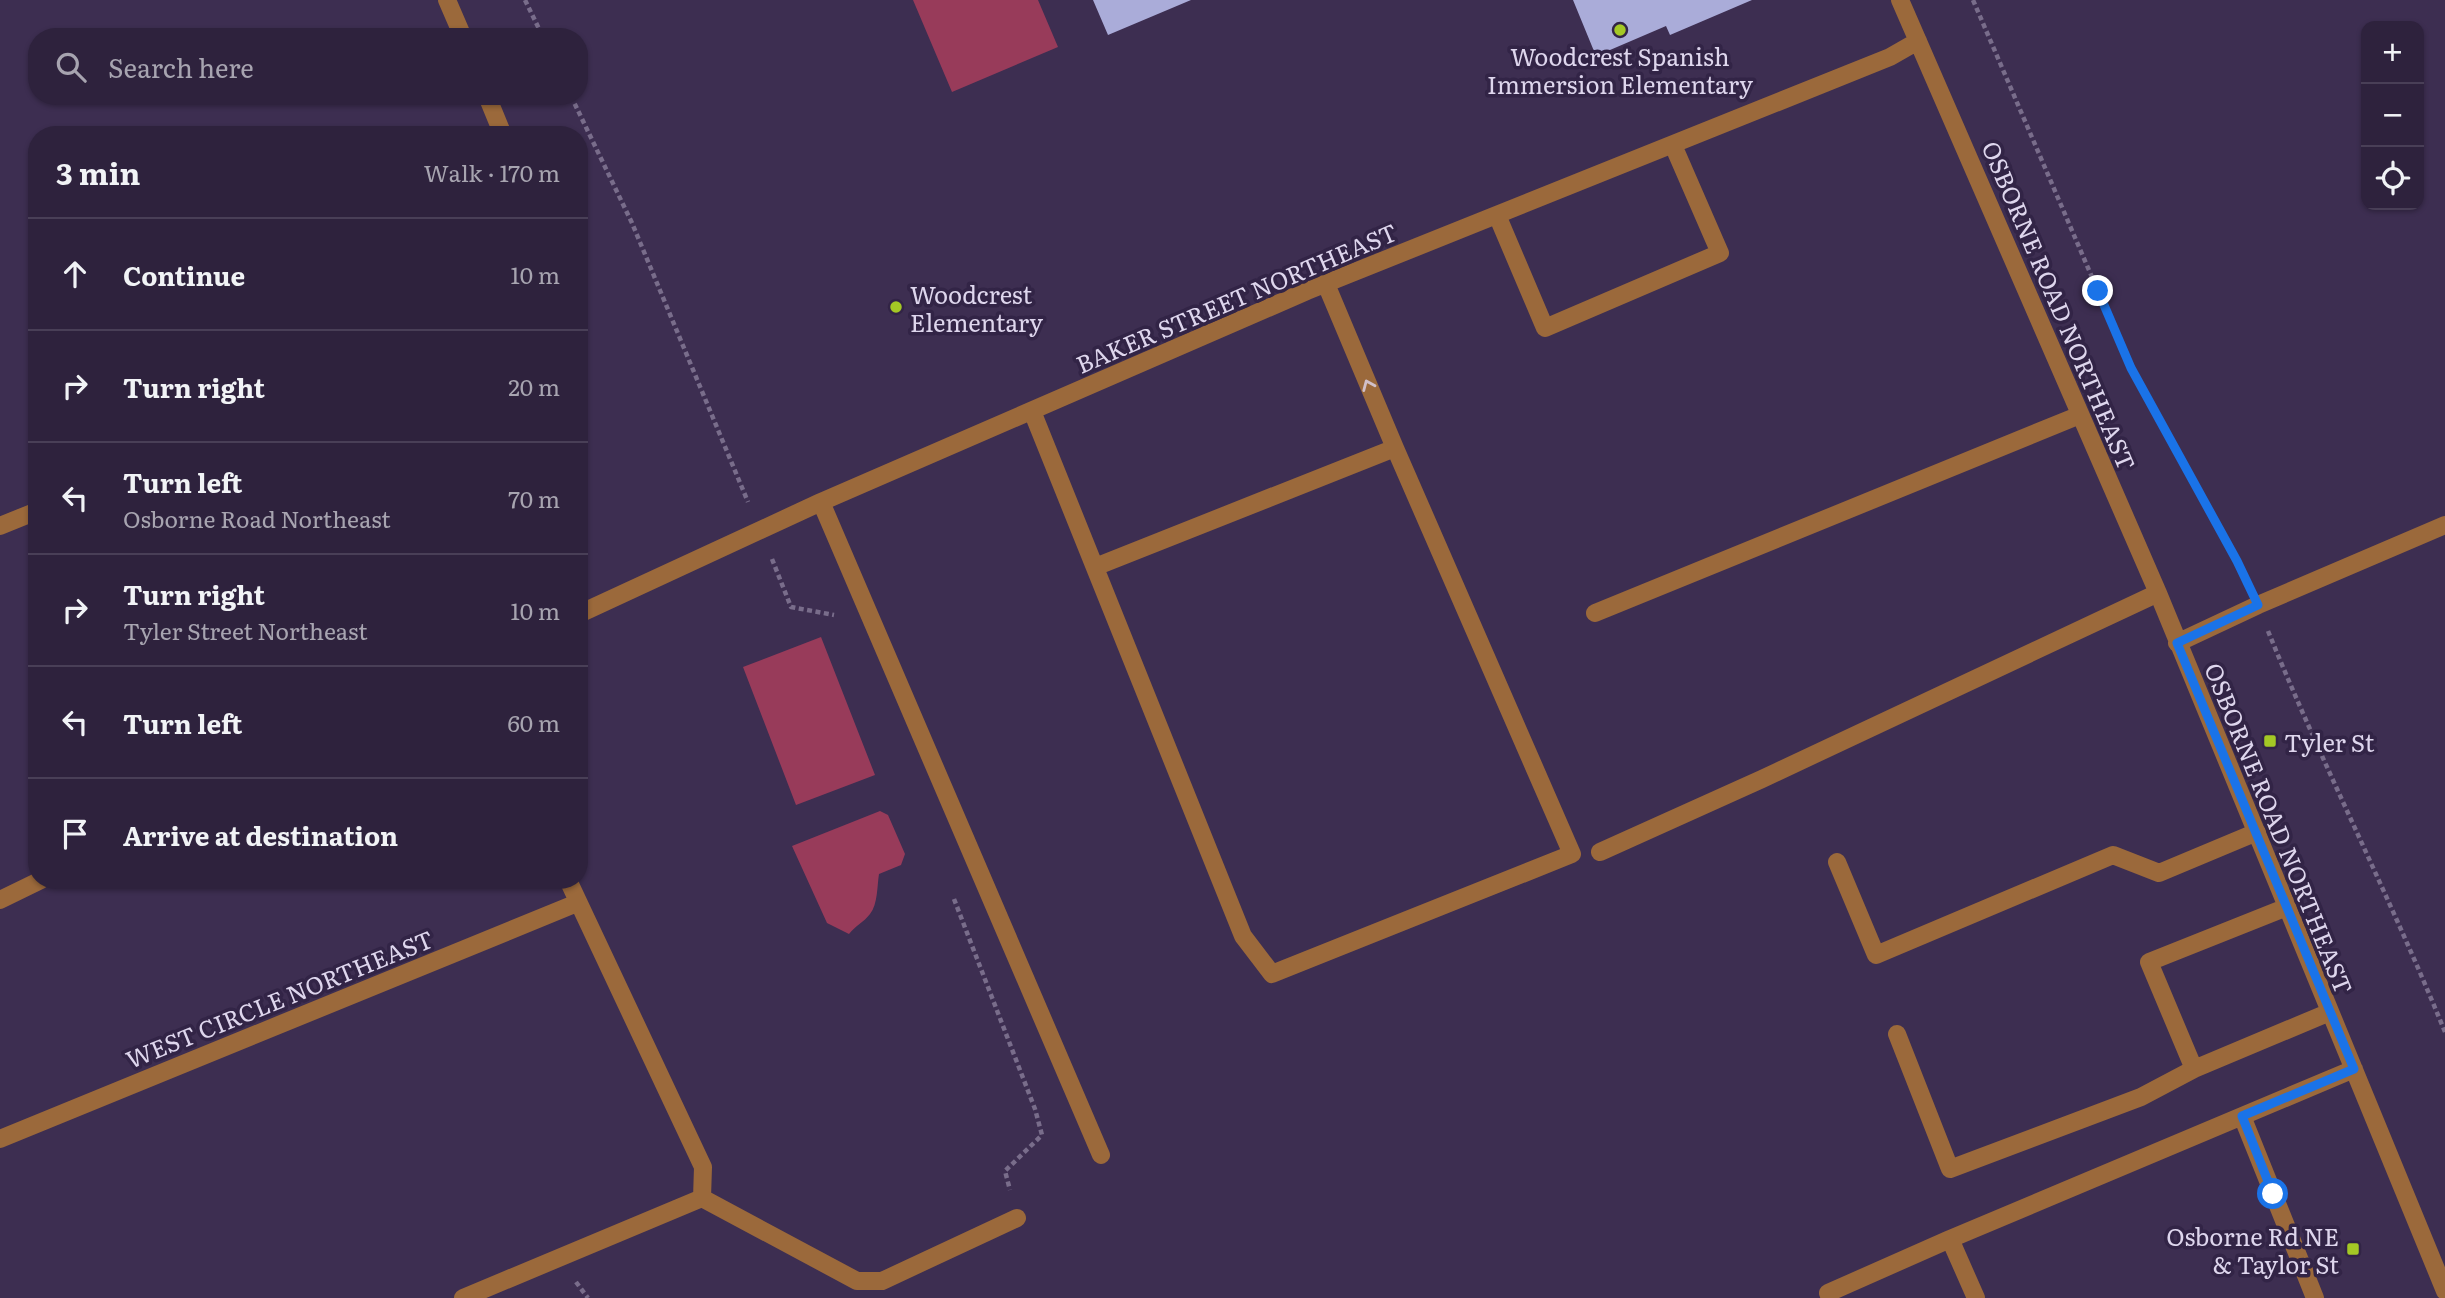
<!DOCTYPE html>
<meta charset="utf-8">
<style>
:root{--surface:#2e223d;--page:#362a44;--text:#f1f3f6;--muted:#a7a4b0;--line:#493f57}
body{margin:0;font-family:Literata,serif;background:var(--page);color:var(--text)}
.controls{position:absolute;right:21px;top:21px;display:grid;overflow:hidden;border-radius:14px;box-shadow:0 2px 5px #0004}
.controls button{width:63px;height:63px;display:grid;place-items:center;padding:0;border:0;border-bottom:2px solid var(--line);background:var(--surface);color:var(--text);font:35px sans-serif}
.stop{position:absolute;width:21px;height:21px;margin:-16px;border:5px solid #1a73e8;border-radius:50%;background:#fff}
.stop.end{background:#1a73e8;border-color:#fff;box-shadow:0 2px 7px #0008}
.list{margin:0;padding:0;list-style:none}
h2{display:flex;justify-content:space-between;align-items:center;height:91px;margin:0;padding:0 28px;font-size:30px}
h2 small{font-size:23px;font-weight:400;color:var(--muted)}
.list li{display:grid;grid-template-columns:46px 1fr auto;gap:21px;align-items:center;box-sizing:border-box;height:112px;padding:0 28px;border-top:2px solid var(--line)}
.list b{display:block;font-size:26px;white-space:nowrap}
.list p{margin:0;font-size:23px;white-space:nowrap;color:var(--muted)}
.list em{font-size:23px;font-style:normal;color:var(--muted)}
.icon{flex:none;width:38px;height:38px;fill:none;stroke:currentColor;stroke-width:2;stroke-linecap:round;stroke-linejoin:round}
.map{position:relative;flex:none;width:2445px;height:1298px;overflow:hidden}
.search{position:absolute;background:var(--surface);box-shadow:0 2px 5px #0004;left:28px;top:28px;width:560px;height:77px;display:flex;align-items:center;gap:18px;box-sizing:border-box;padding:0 24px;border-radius:28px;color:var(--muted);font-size:26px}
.panel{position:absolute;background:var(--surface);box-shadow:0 2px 5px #0004;left:28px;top:126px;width:560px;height:763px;border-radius:28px}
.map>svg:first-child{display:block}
.green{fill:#983b5a}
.building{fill:#aaacd9}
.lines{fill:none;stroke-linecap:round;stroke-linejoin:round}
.path{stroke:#796d8b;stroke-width:4.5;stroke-dasharray:5 3.5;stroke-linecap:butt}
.minor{stroke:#9b693b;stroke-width:18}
.oneway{stroke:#d1c0c9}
.route{stroke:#1a73e8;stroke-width:9}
.poi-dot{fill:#a4c825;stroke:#322446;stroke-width:2.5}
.labels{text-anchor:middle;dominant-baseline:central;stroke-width:7;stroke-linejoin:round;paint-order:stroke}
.poi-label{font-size:24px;fill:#ded6ed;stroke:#322446;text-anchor:start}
.street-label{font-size:24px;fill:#ded6ed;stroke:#322446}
</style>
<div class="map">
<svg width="2445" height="1298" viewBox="0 0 2445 1298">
<rect width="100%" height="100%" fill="#3d2e51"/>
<!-- green -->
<path class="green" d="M913,0H1038L1058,47L952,92Z
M821,637L875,775L796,805L743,667Z
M880,811L888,815L905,854L901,865L879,874C877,886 878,904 870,914C864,922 855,926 849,934L827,923L792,846Z"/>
<!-- building -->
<path class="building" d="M1093,0H1191L1108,35Z
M1573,0H1752L1670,35L1666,26L1596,56Z"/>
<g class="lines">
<!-- path -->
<path class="path" d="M525,0L543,37
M1973,0L2131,368L2245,578
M571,96L632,223L748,502
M772,559L791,607L834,615
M2268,631C2323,766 2390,897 2445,1032
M954,899L1035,1109L1042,1135L1005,1171L1010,1190
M576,1282L588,1298"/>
<!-- minor -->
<path class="minor" d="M447,0L463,37
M1900,0L2158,593L2445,1291
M487,96L503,135
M1497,215L1545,328L1720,253L1673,145
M1032,411L1243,936L1272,974L1572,854L1395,448L1326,284
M821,502L1101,1155
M0,526L37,511
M1095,567L1395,448
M1595,613L2080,415
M579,614L821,502L1307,291L1890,57L1918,41
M2177,643L2258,605L2445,525
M1600,852L1762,779L2158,593
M1837,862L1876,955L2113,855L2159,873L2257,832
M0,900L41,880
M2287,907L2149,962L2194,1069L2330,1012
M1897,1034L1950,1169L2141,1097L2194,1069
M2242,1116L2315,1298
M0,1139L577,903
M702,1198L857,1281H882L1017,1218
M463,1298L702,1198L703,1167L568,880
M1830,1298L1828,1293L1950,1239
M1976,1298L1950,1239L2354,1069"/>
</g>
<!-- one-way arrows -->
<defs><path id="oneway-chevron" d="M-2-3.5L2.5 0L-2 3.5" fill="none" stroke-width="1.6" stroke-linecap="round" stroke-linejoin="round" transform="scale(1.75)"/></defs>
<use class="oneway" href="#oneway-chevron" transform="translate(1368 385) rotate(-113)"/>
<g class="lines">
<!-- route -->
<path class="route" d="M2098,291L2131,368L2237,561L2258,605L2177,643L2354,1069L2242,1116L2273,1194"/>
</g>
<!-- markers -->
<g class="poi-dot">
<circle cx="1620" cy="30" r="7"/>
<circle cx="896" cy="307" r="7"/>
<rect x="2263" y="734" width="14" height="14" rx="3.5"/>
<rect x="2346" y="1242" width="14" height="14" rx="3.5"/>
</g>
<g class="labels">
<!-- poi labels -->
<g class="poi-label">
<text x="1620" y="55" text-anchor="middle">Woodcrest Spanish<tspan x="1620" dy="28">Immersion Elementary</tspan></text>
<text x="910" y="293">Woodcrest<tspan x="910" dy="28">Elementary</tspan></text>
<text x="2284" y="741">Tyler St</text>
<text x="2339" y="1235" text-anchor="end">Osborne Rd NE<tspan x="2339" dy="28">&amp; Taylor St</tspan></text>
</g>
<!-- street labels -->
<g class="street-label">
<text transform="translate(1236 297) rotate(-23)">BAKER STREET NORTHEAST</text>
<text transform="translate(2060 305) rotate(67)">OSBORNE ROAD NORTHEAST</text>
<text transform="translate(2280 828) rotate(68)">OSBORNE ROAD NORTHEAST</text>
<text transform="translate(279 998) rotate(-22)">WEST CIRCLE NORTHEAST</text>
</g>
</g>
</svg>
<div class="controls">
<button>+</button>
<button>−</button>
<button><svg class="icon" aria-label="locate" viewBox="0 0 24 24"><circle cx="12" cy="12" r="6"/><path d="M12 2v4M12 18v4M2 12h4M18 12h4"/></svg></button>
</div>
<div class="stop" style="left:2273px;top:1194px"></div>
<div class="stop end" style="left:2098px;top:291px"></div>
<div class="search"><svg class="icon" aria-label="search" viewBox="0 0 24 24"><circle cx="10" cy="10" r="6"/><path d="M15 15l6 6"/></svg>Search here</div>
<section class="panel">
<h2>3 min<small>Walk · 170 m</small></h2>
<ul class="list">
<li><svg class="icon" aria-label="ahead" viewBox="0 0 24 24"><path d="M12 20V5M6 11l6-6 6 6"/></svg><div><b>Continue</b></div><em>10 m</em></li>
<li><svg class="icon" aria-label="right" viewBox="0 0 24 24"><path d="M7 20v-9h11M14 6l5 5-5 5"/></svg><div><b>Turn right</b></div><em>20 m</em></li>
<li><svg class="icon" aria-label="left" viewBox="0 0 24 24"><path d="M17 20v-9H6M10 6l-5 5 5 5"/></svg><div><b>Turn left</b><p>Osborne Road Northeast</p></div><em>70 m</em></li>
<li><svg class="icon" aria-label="right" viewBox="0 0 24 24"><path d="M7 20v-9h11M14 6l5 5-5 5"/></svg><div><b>Turn right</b><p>Tyler Street Northeast</p></div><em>10 m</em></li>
<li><svg class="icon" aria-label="left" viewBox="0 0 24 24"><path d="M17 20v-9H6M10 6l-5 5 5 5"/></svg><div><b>Turn left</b></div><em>60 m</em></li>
<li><svg class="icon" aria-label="arrive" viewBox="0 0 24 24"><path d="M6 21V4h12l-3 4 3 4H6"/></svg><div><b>Arrive at destination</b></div></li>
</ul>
</section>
</div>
